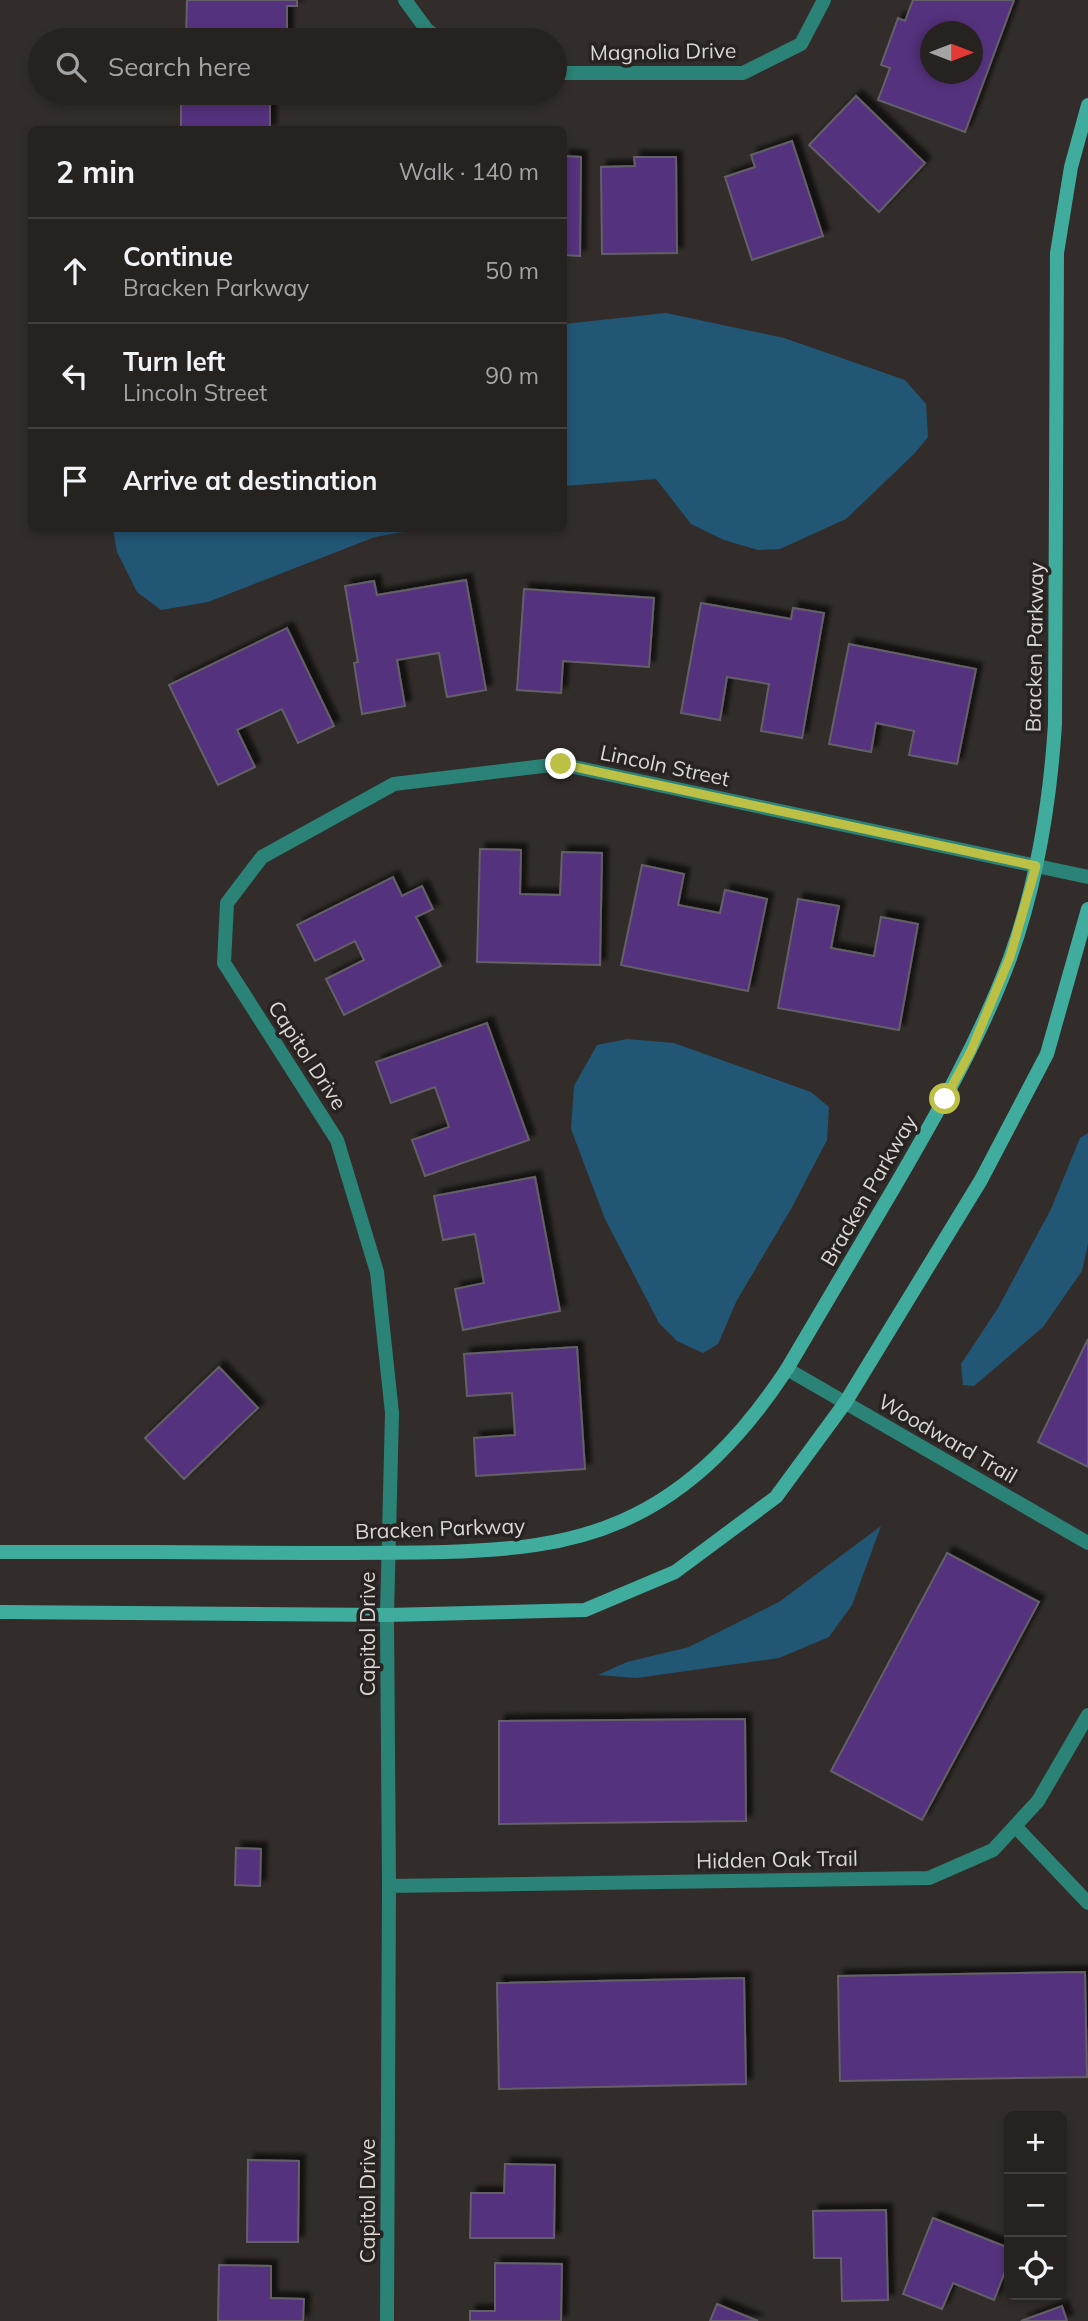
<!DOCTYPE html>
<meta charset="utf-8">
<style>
:root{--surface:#262220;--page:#2e2a29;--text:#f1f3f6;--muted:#a4a4a5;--line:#423f3e}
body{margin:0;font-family:Mulish,sans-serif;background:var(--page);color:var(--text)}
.controls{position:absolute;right:21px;bottom:21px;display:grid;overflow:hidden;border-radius:10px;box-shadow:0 4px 10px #0003}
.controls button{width:63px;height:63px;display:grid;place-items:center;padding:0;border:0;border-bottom:2px solid var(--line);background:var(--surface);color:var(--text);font:35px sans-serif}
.compass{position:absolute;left:920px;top:21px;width:63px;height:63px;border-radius:50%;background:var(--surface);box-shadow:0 4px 10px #0003;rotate:90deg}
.stop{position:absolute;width:21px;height:21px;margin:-16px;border:5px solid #bcc044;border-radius:50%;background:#fff}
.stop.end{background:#bcc044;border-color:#fff;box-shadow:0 2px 7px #0008}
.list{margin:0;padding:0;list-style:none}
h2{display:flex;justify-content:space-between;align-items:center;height:91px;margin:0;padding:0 28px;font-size:30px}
h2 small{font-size:23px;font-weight:400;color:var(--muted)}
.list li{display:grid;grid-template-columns:46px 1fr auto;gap:21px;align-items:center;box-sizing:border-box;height:105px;padding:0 28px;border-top:2px solid var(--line)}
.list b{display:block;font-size:26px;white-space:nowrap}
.list p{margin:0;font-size:23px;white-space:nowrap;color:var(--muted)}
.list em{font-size:23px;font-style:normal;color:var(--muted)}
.icon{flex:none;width:38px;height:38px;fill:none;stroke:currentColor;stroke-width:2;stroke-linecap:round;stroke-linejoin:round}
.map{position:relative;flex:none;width:1088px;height:2321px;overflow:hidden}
.search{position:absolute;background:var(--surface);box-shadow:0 4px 10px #0003;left:28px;top:28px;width:539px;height:77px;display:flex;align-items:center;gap:18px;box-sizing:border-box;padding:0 24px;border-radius:38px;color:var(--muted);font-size:26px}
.panel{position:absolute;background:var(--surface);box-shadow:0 4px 10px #0003;left:28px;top:126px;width:539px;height:406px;border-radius:10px}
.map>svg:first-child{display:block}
.water{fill:#225675}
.building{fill:#54317d;stroke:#636167;stroke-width:2;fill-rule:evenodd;filter:url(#shadow)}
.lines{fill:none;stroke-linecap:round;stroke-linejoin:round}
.lane{stroke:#2b8277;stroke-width:14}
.street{stroke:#2b8277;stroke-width:14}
.secondary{stroke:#40ac9e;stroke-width:14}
.route{stroke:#bcc044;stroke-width:9}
.labels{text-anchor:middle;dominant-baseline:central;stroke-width:7;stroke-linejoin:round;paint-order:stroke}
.street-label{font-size:21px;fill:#dbd7d5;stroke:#282320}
</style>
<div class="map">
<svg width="1088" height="2321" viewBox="0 0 1088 2321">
<defs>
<filter id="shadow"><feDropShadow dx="6" dy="-6" stdDeviation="2" flood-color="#0009"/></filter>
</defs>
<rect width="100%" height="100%" fill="#322d2a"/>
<!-- water -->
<path class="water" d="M666,313L784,338L905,380L926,404L928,437L914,454L846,519L780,549L758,550L724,540L691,524L656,479L564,486V324Z
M113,529V528L420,529L375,537L208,602L161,610L137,592L117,552Z
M627,1039L674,1043L811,1092L829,1107L827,1140L791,1209L737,1300L718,1344L703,1353L677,1341L659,1323L605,1219L571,1129L574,1086L597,1045Z
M1088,1133V1244L1082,1271L1043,1327L974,1386L963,1385L961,1364L998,1308L1051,1209L1080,1138Z
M881,1526L852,1605L829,1637L779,1658L637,1678L598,1675L627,1662L689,1647L779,1602Z"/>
<!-- building -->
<path class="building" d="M187,0H297V6H287V40H186Z
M913,0H1014L965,132L878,100L890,68L881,65L898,18L905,21ZM930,32H972V74H930Z
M181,93H286V99H270V130H181Z
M856,96L925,163L879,212L809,145Z
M792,141L823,236L752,260L725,177L755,167L751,155Z
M564,156L581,157L580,256L564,255Z
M634,157H676L677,253L602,254L601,167L635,166Z
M466,580L486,690L447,697L439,653L397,660L405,706L362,714L354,663L358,662L345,586L374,581L377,595Z
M524,589L654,598L649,667L563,661L561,693L517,690Z
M701,603L791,619L793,608L824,613L802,738L761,731L769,684L727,677L720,720L681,713Z
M287,628L334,726L298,743L282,709L237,730L255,767L218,785L169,685Z
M849,644L976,669L957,764L909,755L914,731L876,723L871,752L829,744Z
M480,849L521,850L520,894L560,895L562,852L602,853L600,965L477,962Z
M642,865L684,874L678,905L720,913L725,890L767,899L748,991L621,965Z
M393,877L402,896L422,886L433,909L416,917L441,966L344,1015L326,979L364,960L355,941L315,961L297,925Z
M798,899L839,906L831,948L874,956L881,917L918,924L899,1030L778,1008Z
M487,1023L529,1140L425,1176L412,1140L449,1127L435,1087L391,1103L376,1062Z
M535,1177L560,1311L463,1330L455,1289L484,1283L475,1234L443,1240L434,1196Z
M1088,1339V1467L1038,1442Z
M577,1347L585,1469L476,1476L474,1438L515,1435L512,1393L467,1396L464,1354Z
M219,1367L258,1408L184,1479L145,1438Z
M947,1553L1039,1602L922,1820L831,1771Z
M745,1719L746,1821L499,1824V1721Z
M236,1848L261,1849L260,1886L235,1885Z
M1085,1972L1087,2077L840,2081L838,1976Z
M744,1978L746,2084L499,2089L497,1983Z
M248,2160L299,2161L298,2242H247Z
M505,2164L555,2165L554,2238H470L471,2193H504Z
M886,2210L888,2300L842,2301L841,2258H814L813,2211Z
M933,2218L1009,2248V2261L994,2300L953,2283L942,2309L903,2294Z
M495,2263L562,2264L561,2321H470V2311H495Z
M219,2265L271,2266V2298L304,2299L303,2321H218Z
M717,2304L758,2321H710Z
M1062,2306L1067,2321H1021Z"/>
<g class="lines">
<!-- lane -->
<path class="lane" d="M1015,1826L1088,1903"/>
<!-- street -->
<path class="street" d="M405,0L427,30L442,40
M555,73H743L801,44L824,0
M787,1369L1088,1543
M389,1886L929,1878L993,1850L1038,1801L1088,1715
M387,2321L389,1886L387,1615L392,1413L377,1272L337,1140L224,963L227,903L262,857L394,784L560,764L1088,877"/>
<!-- secondary -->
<path class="secondary" d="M0,1552C103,1552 205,1552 308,1553C354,1553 399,1553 445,1552C506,1550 565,1546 622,1521C693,1490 745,1433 787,1369C823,1308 859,1247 895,1186C938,1112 980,1039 1010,958C1037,883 1050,803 1055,724L1057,253L1071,167L1088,105
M0,1612L387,1615L585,1610L675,1572L776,1497L845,1403L981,1180L1047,1054L1088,909"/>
</g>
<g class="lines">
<!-- route -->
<path class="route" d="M561,764L1036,866L1010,957L971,1051L945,1099"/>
</g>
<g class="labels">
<!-- street labels -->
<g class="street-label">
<text transform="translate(663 51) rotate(-1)">Magnolia Drive</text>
<text transform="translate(1034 647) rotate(-89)">Bracken Parkway</text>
<text transform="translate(665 765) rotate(12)">Lincoln Street</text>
<text transform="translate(308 1055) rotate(57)">Capitol Drive</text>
<text transform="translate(868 1190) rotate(-60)">Bracken Parkway</text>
<text transform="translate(948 1438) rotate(30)">Woodward Trail</text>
<text transform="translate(440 1528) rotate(-2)">Bracken Parkway</text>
<text transform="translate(367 1634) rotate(-90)">Capitol Drive</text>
<text transform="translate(777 1859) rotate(-1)">Hidden Oak Trail</text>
<text transform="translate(367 2201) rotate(-90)">Capitol Drive</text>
</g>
</g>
</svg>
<div class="controls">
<button>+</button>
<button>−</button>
<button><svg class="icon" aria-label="locate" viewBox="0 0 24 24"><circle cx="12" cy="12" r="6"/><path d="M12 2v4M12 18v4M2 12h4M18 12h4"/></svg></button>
</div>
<svg class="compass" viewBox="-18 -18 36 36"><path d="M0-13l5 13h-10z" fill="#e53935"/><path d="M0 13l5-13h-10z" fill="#a4a4a5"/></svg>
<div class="stop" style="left:945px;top:1099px"></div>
<div class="stop end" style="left:561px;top:764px"></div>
<div class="search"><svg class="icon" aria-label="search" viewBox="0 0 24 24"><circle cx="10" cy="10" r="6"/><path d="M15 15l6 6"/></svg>Search here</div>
<section class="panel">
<h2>2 min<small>Walk · 140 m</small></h2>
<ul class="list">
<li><svg class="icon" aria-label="ahead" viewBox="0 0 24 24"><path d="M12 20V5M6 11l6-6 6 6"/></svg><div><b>Continue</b><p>Bracken Parkway</p></div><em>50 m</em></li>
<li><svg class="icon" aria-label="left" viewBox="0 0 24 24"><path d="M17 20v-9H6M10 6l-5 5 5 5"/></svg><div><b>Turn left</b><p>Lincoln Street</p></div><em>90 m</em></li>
<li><svg class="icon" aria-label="arrive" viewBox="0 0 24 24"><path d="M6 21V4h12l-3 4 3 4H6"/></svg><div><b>Arrive at destination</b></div></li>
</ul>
</section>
</div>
